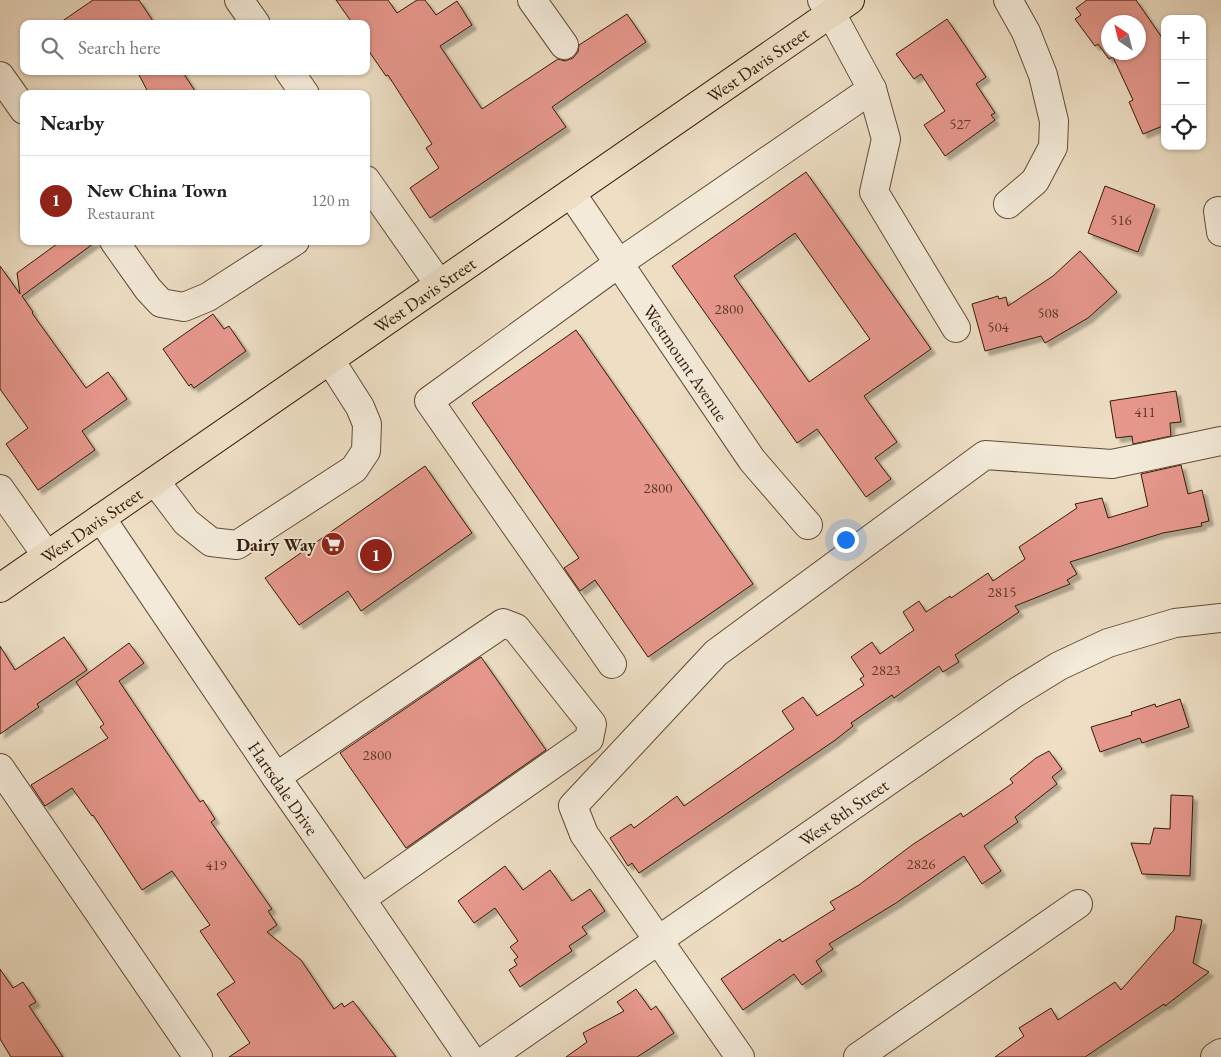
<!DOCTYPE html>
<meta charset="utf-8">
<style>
:root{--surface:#fff;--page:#f2f2f2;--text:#202124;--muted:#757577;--line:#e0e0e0;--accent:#8f2418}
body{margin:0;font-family:"EB Garamond",serif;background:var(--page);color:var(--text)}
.controls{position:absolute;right:15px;top:15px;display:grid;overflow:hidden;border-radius:10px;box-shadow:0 1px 4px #0004}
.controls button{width:45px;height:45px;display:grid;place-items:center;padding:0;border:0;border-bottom:1px solid var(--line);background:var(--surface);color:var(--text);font:25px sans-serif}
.compass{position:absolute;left:1101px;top:15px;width:45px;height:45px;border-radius:50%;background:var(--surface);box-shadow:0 1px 4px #0004;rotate:325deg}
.you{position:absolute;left:845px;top:539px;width:18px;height:18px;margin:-12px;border:4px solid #fff;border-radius:50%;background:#1a73e8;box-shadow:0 0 0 8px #1a73e833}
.badge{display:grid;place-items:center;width:32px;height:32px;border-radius:50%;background:var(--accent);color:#fff;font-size:16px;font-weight:700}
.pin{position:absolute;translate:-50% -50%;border:2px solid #fff;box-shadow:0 1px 5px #0006}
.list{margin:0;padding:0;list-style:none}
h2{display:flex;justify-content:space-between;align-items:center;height:65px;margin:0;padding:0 20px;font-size:21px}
h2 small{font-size:16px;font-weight:400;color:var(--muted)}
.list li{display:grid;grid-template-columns:32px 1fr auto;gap:15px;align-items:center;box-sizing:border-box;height:90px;padding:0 20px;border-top:1px solid var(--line)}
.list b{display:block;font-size:19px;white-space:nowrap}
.list p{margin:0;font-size:16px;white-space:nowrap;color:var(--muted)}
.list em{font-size:16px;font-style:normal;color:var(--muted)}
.icon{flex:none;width:28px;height:28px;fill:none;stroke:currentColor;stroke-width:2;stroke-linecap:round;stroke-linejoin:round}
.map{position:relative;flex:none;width:1221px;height:1057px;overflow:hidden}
.search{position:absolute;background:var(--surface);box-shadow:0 1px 4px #0004;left:20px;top:20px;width:350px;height:55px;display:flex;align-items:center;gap:12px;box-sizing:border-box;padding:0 18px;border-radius:10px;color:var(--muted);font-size:19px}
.panel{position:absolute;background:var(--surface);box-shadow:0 1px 4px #0004;left:20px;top:90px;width:350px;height:155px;border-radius:10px}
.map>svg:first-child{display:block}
.building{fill:#e7988d;stroke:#341b06;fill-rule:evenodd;filter:url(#shadow)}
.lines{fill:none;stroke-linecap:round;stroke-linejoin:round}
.minor-casing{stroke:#624c36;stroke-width:30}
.major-casing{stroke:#341b06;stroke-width:30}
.minor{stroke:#f3ead9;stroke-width:28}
.major{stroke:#eddec4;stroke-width:28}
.labels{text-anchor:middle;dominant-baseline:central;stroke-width:4;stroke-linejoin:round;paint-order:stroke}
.number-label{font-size:15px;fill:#613a28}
.street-label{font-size:18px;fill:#341b06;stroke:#f3ead9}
.poi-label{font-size:18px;font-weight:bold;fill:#341b06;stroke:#f3ead9;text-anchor:end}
</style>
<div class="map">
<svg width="1221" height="1057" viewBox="0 0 1221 1057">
<defs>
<filter id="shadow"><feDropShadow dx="4.5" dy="4.5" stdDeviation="1" flood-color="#0004"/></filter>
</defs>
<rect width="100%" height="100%" fill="#eddec4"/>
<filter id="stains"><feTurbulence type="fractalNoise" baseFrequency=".004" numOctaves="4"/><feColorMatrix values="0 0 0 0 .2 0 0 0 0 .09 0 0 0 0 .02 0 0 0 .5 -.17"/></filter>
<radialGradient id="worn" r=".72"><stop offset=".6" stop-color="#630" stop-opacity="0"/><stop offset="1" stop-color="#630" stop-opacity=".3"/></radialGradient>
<!-- building -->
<path class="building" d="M93,0H139L155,24H58Z
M336,0H388L397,13L417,0H425L436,15L457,1L472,25L440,46L482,109L558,59L565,61L573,58L578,52L579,45L627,14L646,42L552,107L566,127L430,218L410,188L439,168L426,148L432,144L388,75L386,76L366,47V24H353Z
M1087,0H1136L1165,42V125L1143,134L1129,102L1133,100L1113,57L1109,59L1098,44L1095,46L1075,19L1081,15L1076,8ZM1108,22H1138V52H1108Z
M947,19L986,77L976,84L995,113L991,115L995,120L945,156L924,125L945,111L921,74L914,79L896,54Z
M137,71H182L197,94H149Z
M806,172L931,349L864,396L897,442L875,458L891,479L866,497L817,429L797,443L672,266ZM795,233L870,339L809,382L734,276Z
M1105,186L1155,205L1138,252L1088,233Z
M61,241H97L22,296L33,312L32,313L86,388L108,372L127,399L82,431L95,450L38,490L6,444L28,428L0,389V266L20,294L17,273Z
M1080,251L1117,292L1088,318L1045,343L1041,336L985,351L972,304L998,296L999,299L1006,297L1008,306L1053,276Z
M213,314L224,329L229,326L246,351L194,388L191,384L189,386L163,349Z
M576,330L753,584L648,657L595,580L580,591L564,568L579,558L472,403Z
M1176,391L1181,422L1170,423L1171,436L1133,444L1132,436L1116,438L1110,401Z
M1181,465L1188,494L1202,490L1209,521L1201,523L1202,526L1163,533L1070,562L1077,574L1067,580L1070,584L1015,606L1019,612L955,655L959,662L943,672L939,666L894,698L892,695L851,723L853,726L834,741L639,873L632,863L628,866L610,838L631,824L634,828L677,796L684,806L794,729L782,711L803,697L817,716L864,685L860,679L864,676L851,657L872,642L880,654L914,630L903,612L919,601L926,612L950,596L951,598L988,573L993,581L1025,559L1019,547L1077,508L1075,504L1102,498L1108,518L1148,506L1141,474Z
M425,466L472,533L361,611L348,591L299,625L265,578Z
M64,637L87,670L37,704L39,707L0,734V646L15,670Z
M129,643L144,663L119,681L200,802L203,800L215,819L211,822L272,909L268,911L277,925L267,932L301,960L334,1009L342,1003L344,1007L353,1001L396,1057H229L250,1043L217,994L235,982L200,931L210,925L172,871L142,890L93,815L92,816L72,788L45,806L31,785L108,738L100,727L104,724L76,682Z
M481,657L546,750L406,848L340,753Z
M1180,699L1189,727L1142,743L1140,738L1100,752L1091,727L1132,715L1131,712L1155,704L1156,707Z
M1049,751L1062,769L1052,777L1057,784L1015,817L1018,822L984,846L1001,871L982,884L964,856L896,903L829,944L833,949L816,961L822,971L802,985L794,974L743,1010L721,979L780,939L782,942L835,909L830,902L859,885L912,845L961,813L963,817L1013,783L1010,779L1036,758Z
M1171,795L1193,796L1190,876L1142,874L1131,843L1150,844L1154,828L1170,829Z
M505,866L523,890L550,870L572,901L590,889L605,911L582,927L587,934L569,946L572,951L520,987L509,970L517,965L514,960L518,957L510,947L518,941L495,908L474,923L458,901Z
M1176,916L1202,920L1193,963L1209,972L1165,1006L1164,1004L1085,1057H995L1024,1036L1019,1028L1051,1008L1058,1020L1115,982L1121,990L1174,930Z
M0,969L13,988L23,982L36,1002L29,1006L63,1057H11L0,1039Z
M636,989L651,1010L656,1006L674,1033L637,1057H566L587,1042L583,1033L624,1011L617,1002Z"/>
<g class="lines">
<!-- minor casing -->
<g class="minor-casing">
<g id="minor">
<path d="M239,0L256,24"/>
<path d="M532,0L564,45"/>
<path d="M1008,0L1026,32L1043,75L1054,121L1053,147L1035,181L1008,204"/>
<path d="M289,71L305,94"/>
<path d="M0,76L24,110"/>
<path d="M872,89L886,139L874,192L956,328"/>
<path d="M366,180L439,284"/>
<path id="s1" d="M571,193L752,460L808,525"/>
<path d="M1218,211L1221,232"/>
<path d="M114,241L148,289L161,303L184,307L208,297L295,241"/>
<path d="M155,481L186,522L211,542L237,545L354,469L366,451L367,424L360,407L330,360"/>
<path d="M0,489L47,556"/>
<path id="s2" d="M101,518L276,777L361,899L469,1057"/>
<path d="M612,664L429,401L619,263L872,89L831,13L822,0"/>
<path d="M0,768L198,1057"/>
<path d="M276,777L503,623L516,628L592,724L589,739L361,899"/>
<path id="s3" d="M490,1057L1015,693L1059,666L1108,643L1175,623L1221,618"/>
<path d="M740,1057L584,834L573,806L716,653L985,455L1112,464L1221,441"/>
<path d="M858,1057L1078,904"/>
<path d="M1215,1057L1221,1053"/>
</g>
</g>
<!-- major casing -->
<g class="major-casing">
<g id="major">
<path id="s4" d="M0,588L850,0"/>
</g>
</g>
<!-- minor -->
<use href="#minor" class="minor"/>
<!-- major -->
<use href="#major" class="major"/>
</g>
<!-- icons -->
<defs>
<g id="supermarket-disc" transform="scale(1.25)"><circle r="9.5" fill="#8f2418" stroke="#f3ead9"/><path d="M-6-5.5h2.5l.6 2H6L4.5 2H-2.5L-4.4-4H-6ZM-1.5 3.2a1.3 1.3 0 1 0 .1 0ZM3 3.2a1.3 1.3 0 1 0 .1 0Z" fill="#fff"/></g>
</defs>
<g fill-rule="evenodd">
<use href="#supermarket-disc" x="333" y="544"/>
</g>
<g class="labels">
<!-- number labels -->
<g class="number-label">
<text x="960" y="123">527</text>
<text x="1121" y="219">516</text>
<text x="729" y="308">2800</text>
<text x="1048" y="312">508</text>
<text x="998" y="326">504</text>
<text x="1145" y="411">411</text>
<text x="658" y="487">2800</text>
<text x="1002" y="591">2815</text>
<text x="886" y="669">2823</text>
<text x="377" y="754">2800</text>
<text x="921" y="863">2826</text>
<text x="216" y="864">419</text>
</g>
<!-- street labels -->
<g class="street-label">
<text stroke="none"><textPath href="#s4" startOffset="921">West Davis Street</textPath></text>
<text stroke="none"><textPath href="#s4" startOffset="516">West Davis Street</textPath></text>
<text stroke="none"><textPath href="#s1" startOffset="205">Westmount Avenue</textPath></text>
<text stroke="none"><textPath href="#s4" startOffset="111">West Davis Street</textPath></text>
<text stroke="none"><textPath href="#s2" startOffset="326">Hartsdale Drive</textPath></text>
<text stroke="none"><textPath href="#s3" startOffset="430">West 8th Street</textPath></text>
</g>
<!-- poi labels -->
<g class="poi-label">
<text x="316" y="544">Dairy Way</text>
</g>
</g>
<rect width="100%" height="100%" filter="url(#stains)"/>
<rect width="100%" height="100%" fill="url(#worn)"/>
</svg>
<div class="controls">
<button>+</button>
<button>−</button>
<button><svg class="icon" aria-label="locate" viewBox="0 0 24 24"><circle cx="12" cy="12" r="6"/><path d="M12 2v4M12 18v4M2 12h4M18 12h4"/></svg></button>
</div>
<svg class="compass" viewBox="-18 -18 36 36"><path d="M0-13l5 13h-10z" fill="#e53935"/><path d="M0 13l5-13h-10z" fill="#757577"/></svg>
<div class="you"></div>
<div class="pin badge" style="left:376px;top:555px">1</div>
<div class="search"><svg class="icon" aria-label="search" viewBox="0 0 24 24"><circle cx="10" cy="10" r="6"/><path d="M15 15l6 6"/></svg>Search here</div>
<section class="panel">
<h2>Nearby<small></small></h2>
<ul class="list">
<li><span class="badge">1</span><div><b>New China Town</b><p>Restaurant</p></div><em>120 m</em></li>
</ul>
</section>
</div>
